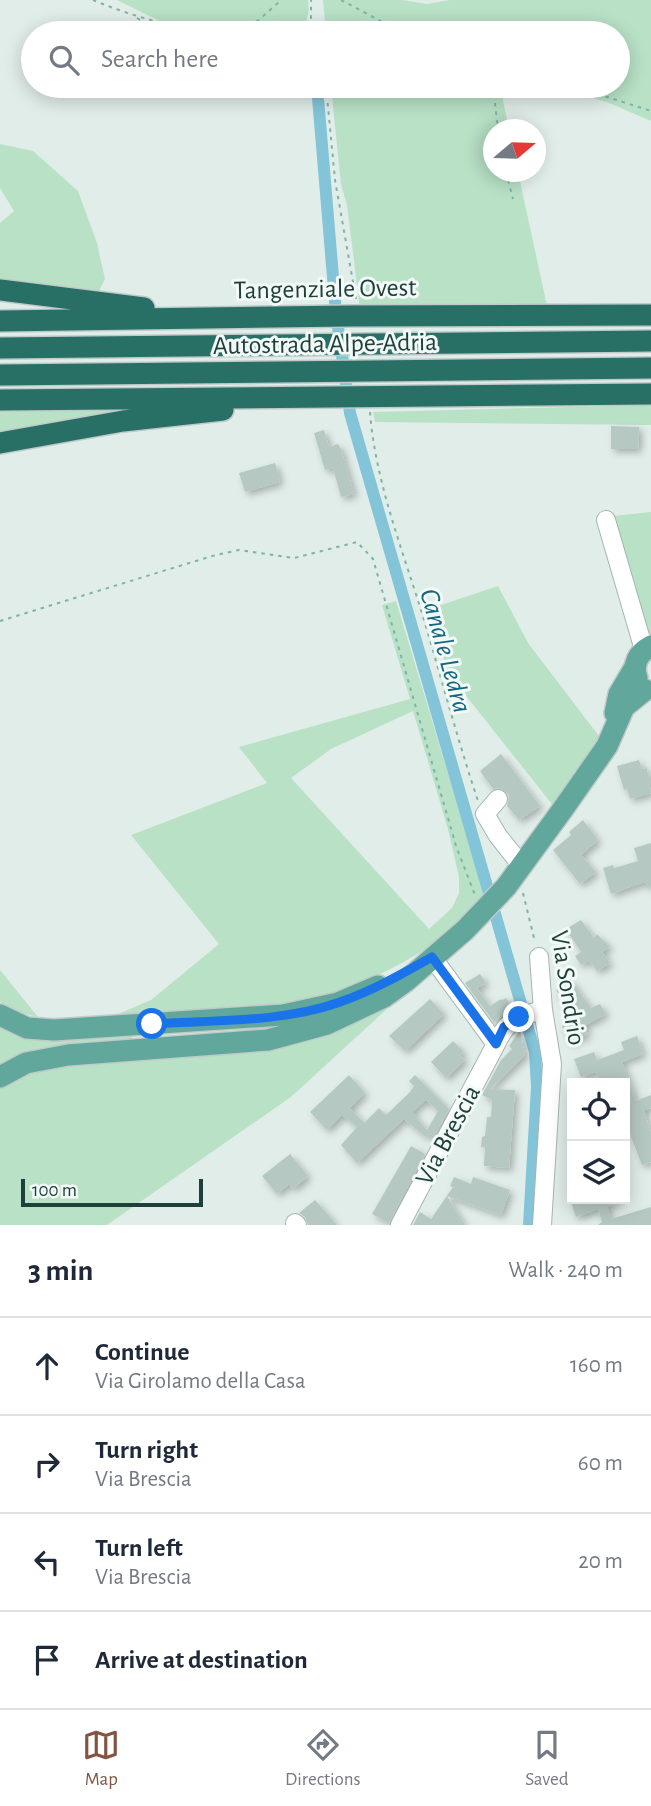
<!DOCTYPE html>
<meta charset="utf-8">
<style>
:root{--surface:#fff;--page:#f2f2f3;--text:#1f2937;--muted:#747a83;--line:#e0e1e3;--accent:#845341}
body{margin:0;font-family:"Alegreya Sans",sans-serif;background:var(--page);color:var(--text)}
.controls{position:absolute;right:21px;bottom:21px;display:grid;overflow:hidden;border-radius:0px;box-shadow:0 4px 18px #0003}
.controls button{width:63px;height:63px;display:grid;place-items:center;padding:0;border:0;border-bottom:2px solid var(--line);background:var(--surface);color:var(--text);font:35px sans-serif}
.compass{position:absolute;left:483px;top:119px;width:63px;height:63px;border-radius:50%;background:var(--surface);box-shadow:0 4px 18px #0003;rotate:71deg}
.scale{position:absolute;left:21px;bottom:18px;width:182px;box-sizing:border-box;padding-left:7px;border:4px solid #1f403a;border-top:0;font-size:19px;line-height:24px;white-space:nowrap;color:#1f403a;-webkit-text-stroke:5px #f2f9f6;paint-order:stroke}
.stop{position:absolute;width:21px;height:21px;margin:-16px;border:5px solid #1a73e8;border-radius:50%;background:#fff}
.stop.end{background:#1a73e8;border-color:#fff;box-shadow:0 2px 7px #0008}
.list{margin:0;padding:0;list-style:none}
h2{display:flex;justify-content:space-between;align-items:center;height:91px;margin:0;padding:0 28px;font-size:30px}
h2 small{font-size:23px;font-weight:400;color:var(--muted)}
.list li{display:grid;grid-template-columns:46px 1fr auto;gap:21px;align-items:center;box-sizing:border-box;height:98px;padding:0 28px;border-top:2px solid var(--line)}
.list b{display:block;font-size:26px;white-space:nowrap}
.list p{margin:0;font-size:23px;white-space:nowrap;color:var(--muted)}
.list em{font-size:23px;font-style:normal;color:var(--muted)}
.icon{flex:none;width:38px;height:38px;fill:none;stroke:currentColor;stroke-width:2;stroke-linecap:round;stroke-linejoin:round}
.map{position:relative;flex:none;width:651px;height:1225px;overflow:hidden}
.search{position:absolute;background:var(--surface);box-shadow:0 4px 18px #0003;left:21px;right:21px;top:21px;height:77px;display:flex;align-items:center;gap:18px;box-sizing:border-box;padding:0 24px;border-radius:38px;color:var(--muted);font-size:26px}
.sheet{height:483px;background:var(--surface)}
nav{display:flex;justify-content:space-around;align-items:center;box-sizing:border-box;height:98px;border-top:2px solid var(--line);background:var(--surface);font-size:19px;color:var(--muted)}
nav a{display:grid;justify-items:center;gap:4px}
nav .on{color:var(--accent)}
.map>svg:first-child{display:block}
.green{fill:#b8e1c6;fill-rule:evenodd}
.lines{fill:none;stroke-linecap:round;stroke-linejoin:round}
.canal{stroke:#83c4d8;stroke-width:12}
.building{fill:#b6c8c2;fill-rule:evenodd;filter:url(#shadow)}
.minor-casing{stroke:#a3b6b1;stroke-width:20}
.major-casing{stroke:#c0cac8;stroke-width:24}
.highway-casing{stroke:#c0cac8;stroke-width:24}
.path{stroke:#7eb4a8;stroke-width:2;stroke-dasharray:3.5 5;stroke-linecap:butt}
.minor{stroke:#fff;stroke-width:18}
.major{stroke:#61a79b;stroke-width:21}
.highway{stroke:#286f66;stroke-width:21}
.route{stroke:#1a73e8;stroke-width:9}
.labels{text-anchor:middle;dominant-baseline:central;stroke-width:6;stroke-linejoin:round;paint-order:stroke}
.street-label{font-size:26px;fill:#1f403a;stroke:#f2f9f6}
.water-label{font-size:28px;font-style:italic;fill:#136782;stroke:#f2f9f6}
</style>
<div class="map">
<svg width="651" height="1225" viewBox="0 0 651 1225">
<defs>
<filter id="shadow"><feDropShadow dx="3.5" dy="3.5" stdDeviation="3.5" flood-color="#0004"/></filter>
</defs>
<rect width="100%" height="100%" fill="#e1ede9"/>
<!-- green -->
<path class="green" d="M117,0H308C310,15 307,22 298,33H184Z
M323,0H402L427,4L450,0H651V121L607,102L548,86H618V33H326Z
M331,86H500L509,129L494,130V172H518L547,306L360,309L347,205L341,185Z
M0,144L33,151L78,191L97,243L105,279L97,295L0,282V223L14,211L0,188Z
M651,405V425L375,422L373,412Z
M180,407L0,437V409Z
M651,512V639L614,516Z
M498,586L528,643L602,740L555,808L448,673L429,609Z
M396,601L485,896C474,908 464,921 451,931C421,956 352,991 313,1000C252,1013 179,1012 116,1015L151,1000L219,944L131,835L267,783L239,747L410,699L382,605ZM413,711L448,829L459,877V893L452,908L429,929L291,778L331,749Z
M0,970L38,1017L17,1012L0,1002Z
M413,985L291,1097L107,1225H0V1086L13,1078L53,1066L271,1049L300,1043L333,1031Z
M0,1025L132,1032L133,1044L0,1068Z"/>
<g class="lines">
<!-- canal -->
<path class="canal" d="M313,32V33
M317,86L336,313L350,413L535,1052L537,1087L529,1225"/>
</g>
<!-- building -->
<path class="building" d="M611,426L639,427L638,449H611Z
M324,430L329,447L338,444L341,449L354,494L341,497L333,468L325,470L314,433Z
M275,463L280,482L245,492L239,473Z
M501,754L540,806L519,820L507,806L509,796L506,791L499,788L493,789L480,771Z
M639,760L642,769L647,768L651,793L630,799L627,789L624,790L617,766Z
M583,820L598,840L581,855L596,872L580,884L553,850L571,835L569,832Z
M651,843V889L644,882L611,894L603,868L613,865L614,868L638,861L634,848Z
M581,920L594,938L597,934L610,947L602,952L610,963L597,971L589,960L581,965L575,956L581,952L566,929Z
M480,974L486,983L477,988L490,1006L501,999L502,1000L506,998L512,1008L494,1022L465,983Z
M571,980L591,1008L600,1004L606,1014L584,1026L588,1034L570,1043L562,1026L575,1019L556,990Z
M430,999L444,1014L405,1051L389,1036Z
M520,1030L525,1055L490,1089L515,1090L509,1168L484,1166L485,1147H481L482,1137L485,1136L487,1117H491L492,1100L482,1095L501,1060L512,1049L509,1046Z
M637,1036L643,1054L622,1062L636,1101L651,1095V1108L644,1110L651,1133V1162L642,1165L630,1134L628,1135L625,1127V1083H600L596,1072L581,1077L574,1059L594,1052L597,1060L600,1059L624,1050L621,1042Z
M453,1041L463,1051L460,1055L465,1060L446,1078L431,1062Z
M349,1075L365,1093L350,1108L364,1123L379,1108L386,1115L410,1092L414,1086L409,1081L415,1075L449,1109L434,1136L430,1134L426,1137L404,1119L357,1163L341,1145L357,1127L342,1115L327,1130L310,1112ZM426,1100L438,1111L427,1130L412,1112Z
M411,1146L425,1154L389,1223L372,1214Z
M290,1154L308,1176L293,1189L289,1184L277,1194L262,1176Z
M454,1177L471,1184L473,1177L510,1190L501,1215L447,1196L465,1225H413L420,1212L431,1219L453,1187L450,1186Z
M570,1199H586L587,1203L595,1199H619L620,1201L607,1206L611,1219L651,1207V1225H598L602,1222L598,1209L576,1217Z
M315,1200L337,1225H308L305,1217L299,1213Z"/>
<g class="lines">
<!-- minor casing -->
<g class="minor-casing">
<path id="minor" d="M606,520L644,650
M498,799L485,814L498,836L522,866
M539,957L543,1010L552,1064L542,1225
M496,1044C507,1020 518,1016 543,1010
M295,1223L297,1225
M400,1225L496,1044L432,957"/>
</g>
<!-- major casing -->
<g class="major-casing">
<path id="major" d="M637,678C632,664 638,653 651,646
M615,713L619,694L635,667
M0,1015L27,1028L54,1030L283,1015L338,1003L378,986
M0,1077L26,1063L68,1055L268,1040L327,1024L384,997L406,981L465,930L506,887L563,809L607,746L624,707L645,690"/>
</g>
<!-- highway casing -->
<g class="highway-casing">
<path id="highway" d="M0,290L144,308
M0,321L349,316L651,315
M0,348L651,341
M0,375L651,368
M0,400L651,394
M0,443L123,421L223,410"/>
</g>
<!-- path -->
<path class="path" d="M93,0C128,15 206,40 243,29C257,25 269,9 282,0
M341,0L388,25L411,33
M137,18L161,33
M311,23L317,24L334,33
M321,27L322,33
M303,33L311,23V0
M326,86L335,180L356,299
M493,86L498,130
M573,86L651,111
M506,172L513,199
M370,412C375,479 401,546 421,610C440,673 457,738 478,801
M0,621L212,556L239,550L294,558L357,542L373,559L456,846L475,895
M523,893L535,942"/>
<!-- minor -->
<use href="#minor" class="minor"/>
<!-- major -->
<use href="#major" class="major"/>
<!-- highway -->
<use href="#highway" class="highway"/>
</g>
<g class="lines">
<!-- route -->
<path class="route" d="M152,1024C213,1020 281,1023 340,1002C372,991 402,974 432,957L496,1044L504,1027L519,1017"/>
</g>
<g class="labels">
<!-- street labels -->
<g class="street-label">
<text transform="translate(325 289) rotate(-1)">Tangenziale Ovest</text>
<text transform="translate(325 344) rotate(-1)">Autostrada Alpe-Adria</text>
<text transform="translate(568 988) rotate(81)">Via Sondrio</text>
<text transform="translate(448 1135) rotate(-62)">Via Brescia</text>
</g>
<!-- water labels -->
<g class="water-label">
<text transform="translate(445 651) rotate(74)">Canale Ledra</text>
</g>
</g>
</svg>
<div class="controls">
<button><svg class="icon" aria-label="locate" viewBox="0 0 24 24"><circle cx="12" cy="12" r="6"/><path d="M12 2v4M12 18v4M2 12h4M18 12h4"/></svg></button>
<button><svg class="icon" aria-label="layers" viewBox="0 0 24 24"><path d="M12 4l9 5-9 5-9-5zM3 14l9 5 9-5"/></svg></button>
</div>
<svg class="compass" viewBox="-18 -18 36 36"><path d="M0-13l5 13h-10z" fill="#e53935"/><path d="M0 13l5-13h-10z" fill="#747a83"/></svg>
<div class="scale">100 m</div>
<div class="stop" style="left:152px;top:1024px"></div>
<div class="stop end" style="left:519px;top:1017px"></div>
<div class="search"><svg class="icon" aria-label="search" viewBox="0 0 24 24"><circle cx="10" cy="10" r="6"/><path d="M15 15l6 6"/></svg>Search here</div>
</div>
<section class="sheet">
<h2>3 min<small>Walk · 240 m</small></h2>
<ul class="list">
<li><svg class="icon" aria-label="ahead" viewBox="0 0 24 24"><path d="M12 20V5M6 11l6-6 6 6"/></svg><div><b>Continue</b><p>Via Girolamo della Casa</p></div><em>160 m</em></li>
<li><svg class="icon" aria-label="right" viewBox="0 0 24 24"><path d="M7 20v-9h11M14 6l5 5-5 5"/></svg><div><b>Turn right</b><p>Via Brescia</p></div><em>60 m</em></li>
<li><svg class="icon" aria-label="left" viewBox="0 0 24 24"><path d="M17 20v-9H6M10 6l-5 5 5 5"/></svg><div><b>Turn left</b><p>Via Brescia</p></div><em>20 m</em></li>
<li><svg class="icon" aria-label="arrive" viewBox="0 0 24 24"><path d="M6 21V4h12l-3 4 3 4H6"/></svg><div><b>Arrive at destination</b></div></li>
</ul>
</section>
<nav>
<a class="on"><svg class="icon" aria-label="map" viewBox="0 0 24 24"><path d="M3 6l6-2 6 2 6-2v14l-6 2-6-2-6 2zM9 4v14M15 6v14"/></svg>Map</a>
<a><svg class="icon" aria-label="directions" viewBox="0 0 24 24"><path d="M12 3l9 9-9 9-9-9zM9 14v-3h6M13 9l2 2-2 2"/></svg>Directions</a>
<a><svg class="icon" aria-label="saved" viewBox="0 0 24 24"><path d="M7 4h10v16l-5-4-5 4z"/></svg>Saved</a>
</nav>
